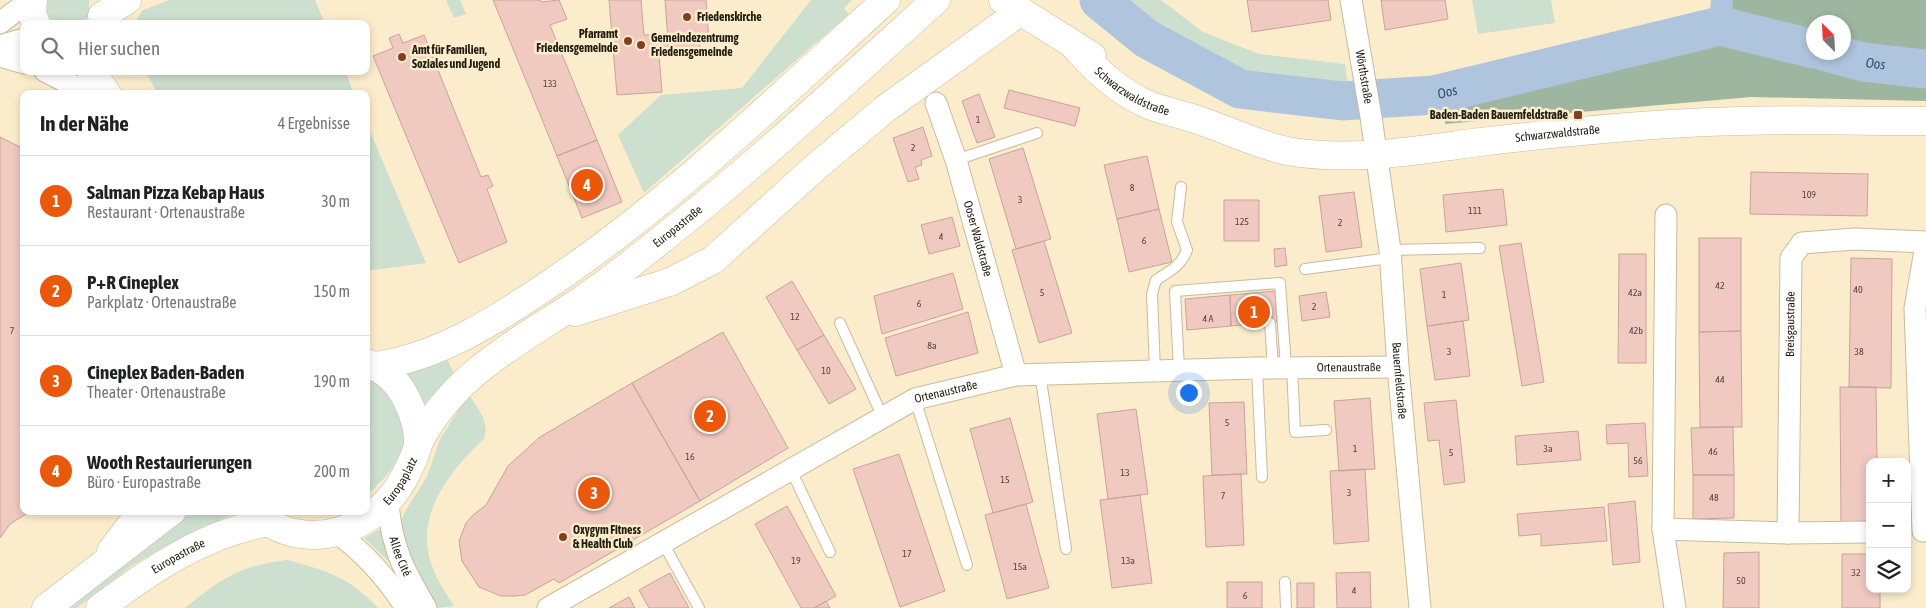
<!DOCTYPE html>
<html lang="de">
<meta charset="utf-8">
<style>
:root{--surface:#fff;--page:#f6f6f6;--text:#202124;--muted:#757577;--line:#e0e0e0;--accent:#ea580c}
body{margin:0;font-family:"Asap Condensed",sans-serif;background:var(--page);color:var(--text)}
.controls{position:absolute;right:15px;bottom:15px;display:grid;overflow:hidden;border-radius:10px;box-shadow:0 2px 8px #0003}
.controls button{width:45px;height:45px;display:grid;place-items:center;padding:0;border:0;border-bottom:1px solid var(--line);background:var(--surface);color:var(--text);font:25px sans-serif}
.compass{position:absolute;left:1806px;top:15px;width:45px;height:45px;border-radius:50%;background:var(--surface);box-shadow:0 2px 8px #0003;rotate:336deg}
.you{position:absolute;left:1188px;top:392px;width:18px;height:18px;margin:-12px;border:4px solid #fff;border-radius:50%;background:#1a73e8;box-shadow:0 0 0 8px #1a73e833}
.badge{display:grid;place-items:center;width:32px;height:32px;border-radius:50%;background:var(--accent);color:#fff;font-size:16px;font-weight:700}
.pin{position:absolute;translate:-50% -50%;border:2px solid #fff;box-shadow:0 1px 5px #0006}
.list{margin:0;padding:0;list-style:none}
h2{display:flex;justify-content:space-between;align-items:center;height:65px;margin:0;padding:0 20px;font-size:21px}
h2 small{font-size:16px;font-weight:400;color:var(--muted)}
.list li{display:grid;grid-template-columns:32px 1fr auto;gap:15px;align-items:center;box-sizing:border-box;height:90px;padding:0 20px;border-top:1px solid var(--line)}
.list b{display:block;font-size:19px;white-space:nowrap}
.list p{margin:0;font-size:16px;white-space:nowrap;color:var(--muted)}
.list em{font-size:16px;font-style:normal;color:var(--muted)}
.icon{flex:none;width:28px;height:28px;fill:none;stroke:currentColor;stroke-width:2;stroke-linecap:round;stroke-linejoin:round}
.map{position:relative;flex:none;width:1926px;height:608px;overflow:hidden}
.search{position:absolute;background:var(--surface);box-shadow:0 2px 8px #0003;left:20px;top:20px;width:350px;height:55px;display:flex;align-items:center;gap:12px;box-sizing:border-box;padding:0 18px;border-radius:10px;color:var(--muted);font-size:19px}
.panel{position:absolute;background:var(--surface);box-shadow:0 2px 8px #0003;left:20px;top:90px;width:350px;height:425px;border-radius:10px}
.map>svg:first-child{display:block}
.green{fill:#cddfcf}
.forest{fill:#9eb6a0;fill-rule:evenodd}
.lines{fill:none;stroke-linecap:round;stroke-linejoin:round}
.canal{stroke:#afc4dd;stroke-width:22}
.river{stroke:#afc4dd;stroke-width:39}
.building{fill:#f0c9c0;stroke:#c9a39b}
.lane-casing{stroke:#c8bb9b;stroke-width:12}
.street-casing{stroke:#c8bb9b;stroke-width:23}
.secondary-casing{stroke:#c8bb9b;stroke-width:29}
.primary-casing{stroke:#c8bb9b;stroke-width:29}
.highway-casing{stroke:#c8bb9b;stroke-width:29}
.lane{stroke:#fff;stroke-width:10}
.street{stroke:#fff;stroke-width:21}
.secondary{stroke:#fff;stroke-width:28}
.primary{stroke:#fff;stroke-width:28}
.highway{stroke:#fff;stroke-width:28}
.poi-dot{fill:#863e20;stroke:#fbedcc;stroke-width:2}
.labels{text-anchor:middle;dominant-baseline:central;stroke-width:5;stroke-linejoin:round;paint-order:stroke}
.number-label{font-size:10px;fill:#56483d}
.poi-label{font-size:12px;font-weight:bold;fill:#221d11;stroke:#fbedcc;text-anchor:start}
.street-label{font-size:12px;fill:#221d11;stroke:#fbedcc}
.water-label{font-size:14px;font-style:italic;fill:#2f5075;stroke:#fbedcc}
</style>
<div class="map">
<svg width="1926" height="608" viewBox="0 0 1926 608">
<rect width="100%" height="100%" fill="#fbedcc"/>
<!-- green -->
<path class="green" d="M46,0H89V16L83,24H52L45,10Z
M169,0H315L325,24H135L141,11Z
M446,0H460L466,14L454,18Z
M811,0H852L844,8L849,14L644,193L618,135L661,95L742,88Z
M1126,0H1161L1203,32L1259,54L1345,64L1348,87C1302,83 1234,80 1195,55C1170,40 1148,18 1126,0Z
M1472,0H1551L1555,23L1478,34Z
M145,71H345L354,94H158Z
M366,122L426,263L366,271Z
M446,357L454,373L424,405L414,383L405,372Z
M382,379C389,392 400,407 403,421C411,450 387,479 366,495V381Z
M470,396C479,411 490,422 484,439C450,470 413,517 432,566C437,581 446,593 454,606L437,608L410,563L400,524L404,513L427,477L440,439L459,409Z
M192,511H238L160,549L130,567L77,608H67L154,543Z
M382,528L411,598L389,562L364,538Z
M288,560C329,572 348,576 378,608H185C223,578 238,566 288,560Z"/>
<!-- forest -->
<path class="forest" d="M1732,0H1926V101L1751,97L1445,124L1442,103L1729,36ZM1814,22H1844V52H1814Z"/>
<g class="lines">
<!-- canal -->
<path class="canal" d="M1720,26L1722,0"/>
<!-- river -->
<g class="river">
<path id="s1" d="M1099,0L1147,39L1240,89L1342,101L1434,95L1720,26L1814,49"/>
<path id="s2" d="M1826,52L1863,62L1926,69"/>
</g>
</g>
<!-- building -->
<path class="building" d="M493,0H540L541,2L559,0L567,19L550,25L597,140L557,156Z
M609,0H641L644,35L667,34L669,54L659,55L662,92L617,95Z
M665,0H706L709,41H699L700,52L669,54Z
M1247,0H1328L1331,20L1252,32Z
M1381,0H1445L1448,19L1385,30Z
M399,34L403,43L424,35L481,177L488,175L493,186L487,189L507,242L459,263L373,56L393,48L389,38Z
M1009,90L1080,108L1075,126L1004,108Z
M979,94L995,137L977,143L962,101Z
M923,127L932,156L921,160L922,165L915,167L919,179L908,182L893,138Z
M0,137L24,149V511H31L10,524L0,538Z
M597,140L622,202L582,218L557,156Z
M1023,148L1051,239L1016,249L989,159Z
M1147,156L1159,209L1117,219L1104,165Z
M1751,172L1868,174L1867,216L1750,214Z
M1503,189L1507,225L1446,232L1443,195Z
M1354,192L1362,247L1326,252L1319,196Z
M1224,200H1259V241H1224Z
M1159,209L1172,262L1129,272L1117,219Z
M952,217L960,246L929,254L921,225Z
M1699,238H1741V331L1699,332Z
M1044,241L1072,333L1039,343L1012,250Z
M1521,243L1544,382L1522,386L1499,246Z
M1285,248L1287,265L1275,267L1274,249Z
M1619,254H1646V363H1618Z
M1851,258L1892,259L1891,388L1849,387Z
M1461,263L1469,320L1427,326L1420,269Z
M953,273L963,309L882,334L874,296Z
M792,281L824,335L797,350L766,297Z
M1275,291L1277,322L1231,326L1230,295Z
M1326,292L1330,317L1302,321L1299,296Z
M1230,295L1231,326L1187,330L1185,299Z
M968,312L978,353L896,376L885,338Z
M1463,321L1470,376L1435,380L1427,326Z
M1741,331L1742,427H1700L1699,332Z
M723,332L788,448L700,501L632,383Z
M824,335L856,389L829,404L797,350Z
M632,383L700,501L559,583L554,579L525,595L514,596H501L479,587L462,561L459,541L466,523L473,515L486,505L508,466L540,437Z
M1840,387H1876L1877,462H1870V521L1841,522Z
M1370,398L1375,469L1339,471L1334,401Z
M1456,400L1465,482L1444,485L1439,440L1428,441L1424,403Z
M1244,402L1247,474L1212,475L1209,403Z
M1136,409L1148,494L1108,499L1097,414Z
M1010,418L1033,502L993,513L970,429Z
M1645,423L1648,476L1629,477L1628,443L1607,444L1606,425Z
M1733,427L1734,475H1693L1691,428Z
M1578,431L1581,460L1517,465L1515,436Z
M899,454L945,591L900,607L853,469Z
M1365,469L1369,541L1334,544L1330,471Z
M1241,474L1244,545L1206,547L1203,476Z
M1693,475H1734V518L1693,519Z
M1140,495L1152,583L1112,588L1100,500Z
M1635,501L1640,562L1613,565L1608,504Z
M1026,504L1049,588L1007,599L985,515Z
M787,506L836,596L814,608H801L755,524Z
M1604,507L1607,541L1541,546V534L1519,536L1517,514Z
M1759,552V608H1723L1724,553Z
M1842,554H1870V589H1880V608H1842Z
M1370,572L1371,608H1337L1336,573Z
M670,573L689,608H649L639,590Z
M1227,582H1262V608H1227Z
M1297,583H1314V608H1297Z
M629,597L635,608H609Z
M826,601L830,608H814Z"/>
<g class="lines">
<!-- lane casing -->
<g class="lane-casing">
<path id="lane" d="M956,160L1037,133
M1390,250L1480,248
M1305,269L1390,258
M840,323L883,418
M1270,323L1273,367
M1292,367L1295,432L1326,430
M1257,368L1262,477
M1179,370L1175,291L1280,283L1286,367
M1155,371L1152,294L1156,280C1170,271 1181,266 1187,250L1177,222L1181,187
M1040,373L1066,549
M915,399L967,565
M791,470L830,552
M663,543L699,608
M1285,582L1286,608"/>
</g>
<!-- street casing -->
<g class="street-casing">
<g id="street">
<path id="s3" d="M1351,0L1371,117L1390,250L1398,367L1420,608"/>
<path d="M0,23L30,0"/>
<path d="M0,46L24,39"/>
<path d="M0,56L24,63"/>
<path d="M45,71L89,94"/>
<path id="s4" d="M936,103L956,160L1016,375"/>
<path d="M1666,215L1663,529L1675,608"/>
<path id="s5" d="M388,502C391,546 404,571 426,608"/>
<path d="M1663,529L1788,533L1870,532"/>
<path d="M1923,531L1915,308L1926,245"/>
<path d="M337,533C366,554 387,578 406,608"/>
<path id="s6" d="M1788,533L1791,258L1802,243L1855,239L1926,242"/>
<path id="s7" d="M548,608L915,399L1016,375L1257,368L1398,367"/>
</g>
</g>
<!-- secondary casing -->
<g class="secondary-casing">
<g id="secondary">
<path d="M33,0L32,13L36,24"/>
<path d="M1003,0L1092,56"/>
<path d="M102,16L127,0"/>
<path id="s8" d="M1076,48C1098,72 1119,92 1149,105C1164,111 1180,114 1195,119C1226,129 1255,144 1287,151C1348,162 1412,151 1472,143C1538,135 1604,128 1670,124C1755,118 1841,121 1926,121"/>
<path d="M91,71L107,94"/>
<path d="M111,551L142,511"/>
</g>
</g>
<!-- primary casing -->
<g class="primary-casing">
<g id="primary">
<path d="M576,312L670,282L713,260L817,166L885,109L1021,11"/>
<path d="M375,366C438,357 493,322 545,287C669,204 776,100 886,0"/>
<path id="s9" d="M418,444C453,373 521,341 583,299C611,280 636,260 662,239C757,164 846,81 936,0"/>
<path id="s10" d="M253,511C304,558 380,531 407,472C411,464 417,453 418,444C419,430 413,412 407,400C398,382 386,369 366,363"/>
</g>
</g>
<!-- highway casing -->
<g class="highway-casing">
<g id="highway">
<path d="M46,608L172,511"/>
<path id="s11" d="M100,608C149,571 205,533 266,523"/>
</g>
</g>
<!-- lane -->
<use href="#lane" class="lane"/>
<!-- street -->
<use href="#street" class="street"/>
<!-- secondary -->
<use href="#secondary" class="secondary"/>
<!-- primary -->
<use href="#primary" class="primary"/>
<!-- highway -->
<use href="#highway" class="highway"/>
</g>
<!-- markers -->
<g class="poi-dot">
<circle cx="687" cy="17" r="5"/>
<circle cx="628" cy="41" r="5"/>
<circle cx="641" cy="45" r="5"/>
<circle cx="402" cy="57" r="5"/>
<rect x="1573" y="110" width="10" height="10" rx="2.5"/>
<circle cx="563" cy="537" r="5"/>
</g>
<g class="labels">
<!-- number labels -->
<g class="number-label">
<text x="550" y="83">133</text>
<text x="978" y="119">1</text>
<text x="913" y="147">2</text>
<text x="1132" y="187">8</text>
<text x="1809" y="194">109</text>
<text x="1020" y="199">3</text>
<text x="1475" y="210">111</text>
<text x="1242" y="221">125</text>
<text x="1340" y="222">2</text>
<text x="941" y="236">4</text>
<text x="1144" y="240">6</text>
<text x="1720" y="285">42</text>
<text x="1858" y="289">40</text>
<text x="1042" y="292">5</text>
<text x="1635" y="292">42a</text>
<text x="1444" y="294">1</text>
<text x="919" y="303">6</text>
<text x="1314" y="306">2</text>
<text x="795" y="316">12</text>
<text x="1208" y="318">4 A</text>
<text x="12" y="330">7</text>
<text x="1636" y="330">42b</text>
<text x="932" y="345">8a</text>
<text x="1449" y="351">3</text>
<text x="1859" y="351">38</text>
<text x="826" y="370">10</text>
<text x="1720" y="379">44</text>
<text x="1227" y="422">5</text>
<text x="1355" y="448">1</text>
<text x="1548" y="448">3a</text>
<text x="1713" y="451">46</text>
<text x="1451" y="452">5</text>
<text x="690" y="456">16</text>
<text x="1638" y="460">56</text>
<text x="1125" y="472">13</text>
<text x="1005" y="479">15</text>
<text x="1349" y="492">3</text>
<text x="1223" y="495">7</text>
<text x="1714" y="497">48</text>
<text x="907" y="553">17</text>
<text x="796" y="560">19</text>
<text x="1128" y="560">13a</text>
<text x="1020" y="566">15a</text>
<text x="1856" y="572">32</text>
<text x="1741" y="580">50</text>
<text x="1354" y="590">4</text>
<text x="1245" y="595">6</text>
</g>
<!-- poi labels -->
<g class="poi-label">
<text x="697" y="17">Friedenskirche</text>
<text x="618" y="34" text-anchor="end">Pfarramt<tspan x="618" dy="14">Friedensgemeinde</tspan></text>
<text x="651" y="38">Gemeindezentrumg<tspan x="651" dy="14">Friedensgemeinde</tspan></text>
<text x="412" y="50">Amt für Familien,<tspan x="412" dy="14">Soziales und Jugend</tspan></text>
<text x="1568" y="115" text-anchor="end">Baden-Baden Bauernfeldstraße</text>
<text x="573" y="530">Oxygym Fitness<tspan x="573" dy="14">&amp; Health Club</tspan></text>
</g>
<!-- street labels -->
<g class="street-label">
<text stroke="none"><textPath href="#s3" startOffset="78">Wörthstraße</textPath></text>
<text stroke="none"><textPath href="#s8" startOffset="72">Schwarzwaldstraße</textPath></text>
<text stroke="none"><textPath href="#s8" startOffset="511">Schwarzwaldstraße</textPath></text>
<text stroke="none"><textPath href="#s9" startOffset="342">Europastraße</textPath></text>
<text stroke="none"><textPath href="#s4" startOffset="142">Ooser Waldstraße</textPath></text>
<text stroke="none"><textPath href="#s6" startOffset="209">Breisgaustraße</textPath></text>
<text stroke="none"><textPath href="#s7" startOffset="859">Ortenaustraße</textPath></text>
<text stroke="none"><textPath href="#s3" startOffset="384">Bauernfeldstraße</textPath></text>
<text stroke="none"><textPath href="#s7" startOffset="454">Ortenaustraße</textPath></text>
<text stroke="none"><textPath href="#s10" startOffset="174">Europaplatz</textPath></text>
<text stroke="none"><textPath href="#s11" startOffset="94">Europastraße</textPath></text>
<text stroke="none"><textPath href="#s5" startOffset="56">Allee Cité</textPath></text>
</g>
<!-- water labels -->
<g class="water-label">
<text stroke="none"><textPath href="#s2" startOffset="51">Oos</textPath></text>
<text stroke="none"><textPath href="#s1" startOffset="376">Oos</textPath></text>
</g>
</g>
</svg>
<div class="controls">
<button>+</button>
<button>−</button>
<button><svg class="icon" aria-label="layers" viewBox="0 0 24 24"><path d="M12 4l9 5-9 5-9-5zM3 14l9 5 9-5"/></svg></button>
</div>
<svg class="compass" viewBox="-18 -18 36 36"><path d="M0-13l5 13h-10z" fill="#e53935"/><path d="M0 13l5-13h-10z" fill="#757577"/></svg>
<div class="you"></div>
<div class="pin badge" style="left:1254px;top:312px">1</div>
<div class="pin badge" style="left:710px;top:416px">2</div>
<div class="pin badge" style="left:594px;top:493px">3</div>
<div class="pin badge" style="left:587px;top:185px">4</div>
<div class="search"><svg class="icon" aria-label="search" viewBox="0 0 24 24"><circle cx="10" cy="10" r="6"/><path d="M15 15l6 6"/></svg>Hier suchen</div>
<section class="panel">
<h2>In der Nähe<small>4 Ergebnisse</small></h2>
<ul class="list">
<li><span class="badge">1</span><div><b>Salman Pizza Kebap Haus</b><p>Restaurant · Ortenaustraße</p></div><em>30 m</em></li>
<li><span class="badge">2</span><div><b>P+R Cineplex</b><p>Parkplatz · Ortenaustraße</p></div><em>150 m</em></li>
<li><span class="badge">3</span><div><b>Cineplex Baden-Baden</b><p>Theater · Ortenaustraße</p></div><em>190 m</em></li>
<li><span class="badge">4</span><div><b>Wooth Restaurierungen</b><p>Büro · Europastraße</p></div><em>200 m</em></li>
</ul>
</section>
</div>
